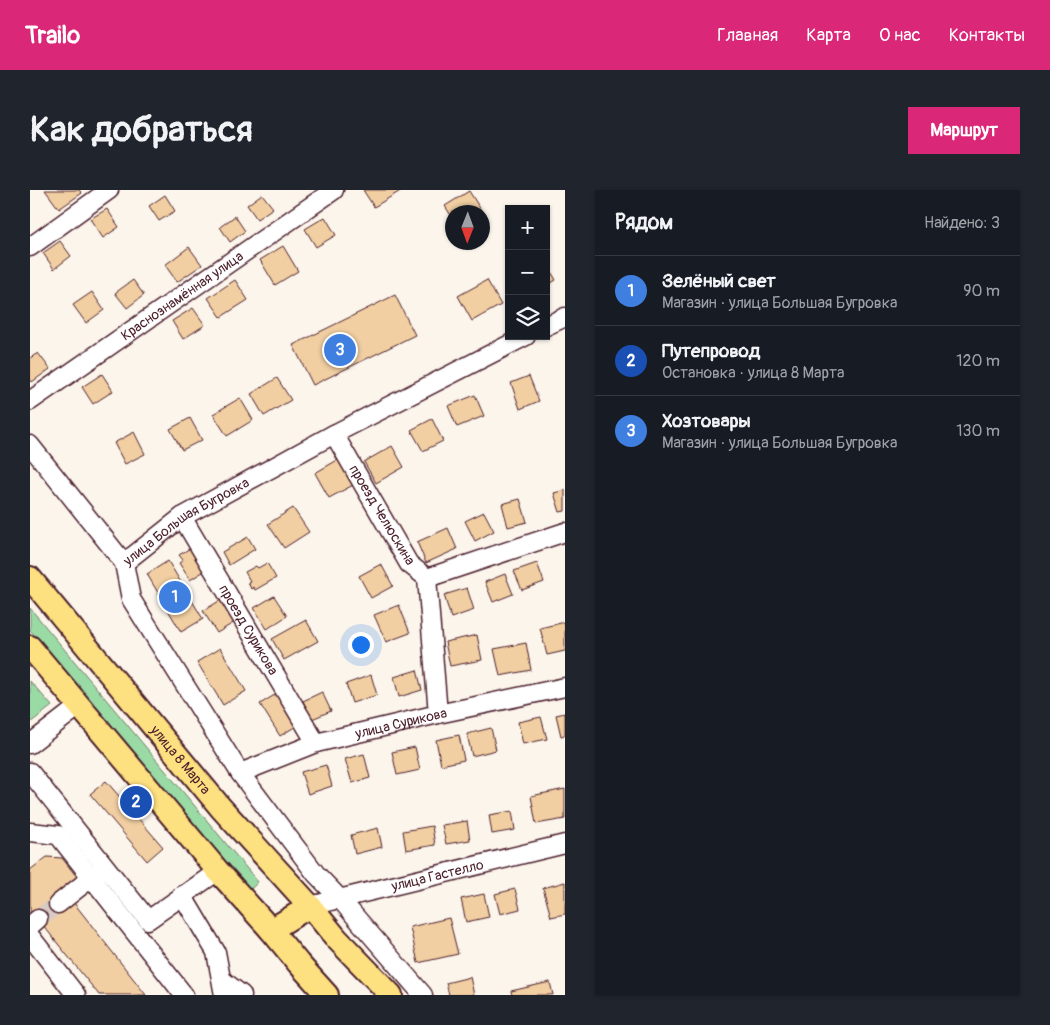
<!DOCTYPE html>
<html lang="ru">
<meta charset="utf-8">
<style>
:root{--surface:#171b24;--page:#20242c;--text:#f1f3f6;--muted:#9ea1a6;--line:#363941;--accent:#db2777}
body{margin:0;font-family:Pangolin,sans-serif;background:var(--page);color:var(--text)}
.controls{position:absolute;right:15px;top:15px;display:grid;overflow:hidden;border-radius:0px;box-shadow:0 1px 4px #0004}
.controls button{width:45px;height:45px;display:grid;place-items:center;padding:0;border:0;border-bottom:1px solid var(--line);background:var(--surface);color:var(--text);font:25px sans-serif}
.compass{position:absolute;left:415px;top:15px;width:45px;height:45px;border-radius:50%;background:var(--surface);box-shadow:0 1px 4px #0004;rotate:181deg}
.you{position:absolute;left:330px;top:454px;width:18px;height:18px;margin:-12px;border:4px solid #fff;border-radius:50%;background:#1a73e8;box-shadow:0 0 0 8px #1a73e833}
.badge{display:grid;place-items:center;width:32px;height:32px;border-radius:50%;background:var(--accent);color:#fff;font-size:16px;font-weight:700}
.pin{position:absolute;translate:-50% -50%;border:2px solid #fff;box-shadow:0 1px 5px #0006}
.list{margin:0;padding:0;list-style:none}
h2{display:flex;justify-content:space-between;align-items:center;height:65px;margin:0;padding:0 20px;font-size:21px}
h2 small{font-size:16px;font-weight:400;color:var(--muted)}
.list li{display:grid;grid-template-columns:32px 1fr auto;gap:15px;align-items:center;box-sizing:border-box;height:70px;padding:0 20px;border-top:1px solid var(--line)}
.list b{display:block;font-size:19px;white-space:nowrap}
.list p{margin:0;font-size:16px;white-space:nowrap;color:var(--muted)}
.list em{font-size:16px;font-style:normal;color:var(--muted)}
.icon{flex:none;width:28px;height:28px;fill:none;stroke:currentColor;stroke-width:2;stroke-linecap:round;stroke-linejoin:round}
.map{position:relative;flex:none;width:535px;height:805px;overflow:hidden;border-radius:0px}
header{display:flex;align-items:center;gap:30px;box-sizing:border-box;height:70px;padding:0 25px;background:var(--accent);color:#fff}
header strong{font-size:24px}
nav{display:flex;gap:28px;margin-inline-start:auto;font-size:18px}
.intro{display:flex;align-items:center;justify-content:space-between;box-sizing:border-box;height:120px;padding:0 30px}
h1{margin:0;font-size:35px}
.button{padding:12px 22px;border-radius:0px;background:var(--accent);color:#fff;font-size:18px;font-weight:700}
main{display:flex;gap:30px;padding:0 30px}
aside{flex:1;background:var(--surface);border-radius:0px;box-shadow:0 1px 4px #0004}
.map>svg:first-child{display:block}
.green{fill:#9adba5;stroke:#727d68}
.building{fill:#f1cfa2;stroke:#4a1f2b}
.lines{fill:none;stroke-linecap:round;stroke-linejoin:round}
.minor-tunnel{stroke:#d8cac5;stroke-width:18;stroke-dasharray:18 9;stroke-linecap:butt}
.minor-casing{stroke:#4a1f2b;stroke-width:21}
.major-casing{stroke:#4a1f2b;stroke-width:26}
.minor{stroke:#fff;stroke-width:18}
.major{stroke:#fde080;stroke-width:22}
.labels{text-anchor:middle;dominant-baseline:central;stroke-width:4;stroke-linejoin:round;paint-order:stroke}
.street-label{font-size:14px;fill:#4a1f2b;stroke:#fff}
</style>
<header>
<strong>Trailo</strong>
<nav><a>Главная</a><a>Карта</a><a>О нас</a><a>Контакты</a></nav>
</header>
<div class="intro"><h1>Как добраться</h1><a class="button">Маршрут</a></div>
<main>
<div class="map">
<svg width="535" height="805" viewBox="0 0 535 805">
<rect width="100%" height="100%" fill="#fcf5ec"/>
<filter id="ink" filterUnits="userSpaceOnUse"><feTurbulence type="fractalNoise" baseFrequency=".02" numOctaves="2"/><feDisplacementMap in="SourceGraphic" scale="10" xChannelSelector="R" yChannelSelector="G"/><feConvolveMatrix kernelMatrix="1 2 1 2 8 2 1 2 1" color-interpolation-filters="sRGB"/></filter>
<g filter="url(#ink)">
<!-- green -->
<path class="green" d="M0,418L228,692L219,701L0,440Z
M0,491L22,516L0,533Z"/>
<!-- building -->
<path class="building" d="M15,0H49L52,3L29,19Z
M333,0H372L344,17Z
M439,1L451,20L447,22H422V27L415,16Z
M232,4L243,18L227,29L217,15Z
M135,5L145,21L129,31L119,16Z
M77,19L89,37L73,48L60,29Z
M205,26L215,41L200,52L190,37Z
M295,27L306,45L286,57L275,39Z
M30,51L41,66L24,79L13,63Z
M253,56L268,81L245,95L230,70Z
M159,57L172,75L147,92L135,75Z
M516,73L526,90L516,96Z
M103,90L114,105L97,118L85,103Z
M205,90L218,110L191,127L178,108Z
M457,90L471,115L442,131L428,106Z
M62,102L74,120L56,133L43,115Z
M365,105L385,145L283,195L263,155Z
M163,118L175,135L153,149L142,131Z
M8,163L20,179L2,192L0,189V168Z
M72,184L83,201L63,214L52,197Z
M499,186L509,211L490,219L481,193Z
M247,188L261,210L234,226L221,204Z
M445,205L454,226L427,237L418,216Z
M210,208L223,230L197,246L183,224Z
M160,228L172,250L152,260L140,239Z
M402,229L413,251L393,261L381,240Z
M104,242L115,264L95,274L84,253Z
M362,256L374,277L346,293L334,272Z
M311,268L325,294L299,308L285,283Z
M535,300V321L530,322L524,303Z
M490,309L497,332L478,337L472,314Z
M263,318L279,342L254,358L238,334Z
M454,322L464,341L445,351L435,331Z
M418,338L427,359L396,373L387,352Z
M218,347L225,359L199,375L192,362Z
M162,357L176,380L160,390L149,373L153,370L149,365Z
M138,371L173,429L151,442L117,384Z
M237,373L246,388L225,400L223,397L221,399L218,392L220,391L215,382L226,376L228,378Z
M507,373L514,392L492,400L484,381Z
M351,374L363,396L341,408L329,386Z
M475,384L483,404L463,412L455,392Z
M437,398L444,420L421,428L414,405Z
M244,406L257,426L237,439L224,418Z
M194,408L208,430L187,443L173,421Z
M369,415L380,443L356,452L344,425Z
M276,430L288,451L254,470L242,449Z
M535,432V461L517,465L510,438Z
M447,445L452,470L420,476L415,452Z
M496,453L501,480L470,486L464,459Z
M190,458L216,501L193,515L167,472Z
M387,480L392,500L369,507L364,487Z
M341,485L347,505L322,513L316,494Z
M251,501L271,533L250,546L230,514Z
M292,502L301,521L282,529L273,511Z
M535,523V545L531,546L526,525Z
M511,527L517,549L493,554L488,532Z
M461,538L466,560L442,566L437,544Z
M429,545L434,570L411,575L406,550Z
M385,557L390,580L367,585L362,562Z
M334,564L340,588L322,593L315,569Z
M296,575L302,596L278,604L271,582Z
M76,591L133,657L117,671L60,604Z
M535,599V629L506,634L501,606Z
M482,621L485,640L462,644L459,625Z
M437,631L440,650L416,654L412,635Z
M402,636L405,655L376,660L373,641Z
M348,638L352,657L325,664L321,645Z
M17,667L32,668L47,687L22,707L28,714L8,729L3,722L0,724V680Z
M535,692V724L521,727L513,698Z
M485,699L490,719L470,724L465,704Z
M454,704L459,727L436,732L431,709Z
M44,713L116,805H69L8,729L28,714L34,721Z
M419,728L428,764L388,773L380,737Z
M440,787L444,805H419L416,793Z
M520,792L523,805H482L481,801Z"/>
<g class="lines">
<!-- minor-tunnel -->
<path class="minor-tunnel" d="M8,729L28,714"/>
<!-- minor casing -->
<g class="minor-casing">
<g id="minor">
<path d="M0,57L79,0"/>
<path d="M516,136L535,127"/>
<path id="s1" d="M0,211L304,0"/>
<path d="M304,244L379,374L397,388L408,524"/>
<path d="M0,255L94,373"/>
<path id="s2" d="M152,327L286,553"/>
<path d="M397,388L535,342"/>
<path d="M0,554L49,516"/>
<path d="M0,582L118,730L188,681"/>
<path id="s3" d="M210,583L286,553L408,524L535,497"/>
<path d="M0,642L28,645L154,805"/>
<path d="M152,705L186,762L194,805"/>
<path d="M28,714L71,680"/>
<path id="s4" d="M280,716L535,654"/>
<path d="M0,736L8,729"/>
<path d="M0,746L46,805"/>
<path d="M192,790L212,805"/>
<path id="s5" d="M393,805L310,709L286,684L210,583L101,409L94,373L152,327L304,244L496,146"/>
</g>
</g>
<!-- major casing -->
<g class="major-casing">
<g id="major">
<path id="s6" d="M0,388L191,618L280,716L307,749L361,805"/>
<path d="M0,457L188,681L241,740L269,774L297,805"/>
<path d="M241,740L280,716"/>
</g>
</g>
<!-- minor -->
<use href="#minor" class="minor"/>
<!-- major -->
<use href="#major" class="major"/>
</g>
</g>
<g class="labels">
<!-- street labels -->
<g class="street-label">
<text stroke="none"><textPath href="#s1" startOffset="185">Краснознамённая улица</textPath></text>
<text transform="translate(352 325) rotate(59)">проезд Челюскина</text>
<text stroke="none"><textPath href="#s5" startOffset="605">улица Большая Бугровка</textPath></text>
<text stroke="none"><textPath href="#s2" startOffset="131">проезд Сурикова</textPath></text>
<text stroke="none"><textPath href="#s3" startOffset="169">улица Сурикова</textPath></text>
<text stroke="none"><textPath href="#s6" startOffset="236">улица 8 Марта</textPath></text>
<text stroke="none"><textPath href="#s4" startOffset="131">улица Гастелло</textPath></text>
</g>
</g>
</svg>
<div class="controls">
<button>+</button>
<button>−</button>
<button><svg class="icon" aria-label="layers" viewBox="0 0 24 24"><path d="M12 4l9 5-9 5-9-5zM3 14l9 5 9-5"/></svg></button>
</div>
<svg class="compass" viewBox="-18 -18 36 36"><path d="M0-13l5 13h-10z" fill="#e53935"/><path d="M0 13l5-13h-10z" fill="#9ea1a6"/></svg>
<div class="you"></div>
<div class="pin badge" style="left:145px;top:407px;background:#3f7fe0">1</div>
<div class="pin badge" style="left:106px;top:612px;background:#1a4fb4">2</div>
<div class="pin badge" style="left:310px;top:160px;background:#3f7fe0">3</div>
</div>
<aside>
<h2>Рядом<small>Найдено: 3</small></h2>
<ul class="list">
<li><span class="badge" style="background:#3f7fe0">1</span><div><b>Зелёный свет</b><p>Магазин · улица Большая Бугровка</p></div><em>90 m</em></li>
<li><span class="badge" style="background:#1a4fb4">2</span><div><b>Путепровод</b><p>Остановка · улица 8 Марта</p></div><em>120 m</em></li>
<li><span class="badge" style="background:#3f7fe0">3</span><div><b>Хозтовары</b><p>Магазин · улица Большая Бугровка</p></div><em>130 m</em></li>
</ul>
</aside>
</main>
